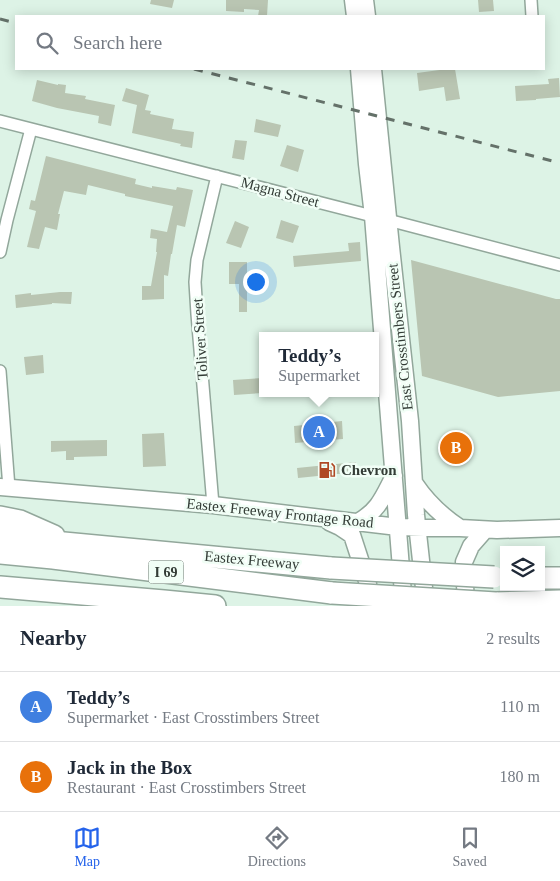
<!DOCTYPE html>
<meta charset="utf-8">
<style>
:root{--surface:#fff;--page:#f2f2f3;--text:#1f2937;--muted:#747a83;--line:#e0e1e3;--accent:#2563eb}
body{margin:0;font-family:"Times New Roman",serif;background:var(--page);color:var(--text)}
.controls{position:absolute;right:15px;bottom:15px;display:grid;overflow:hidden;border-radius:0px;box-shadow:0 2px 12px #0003}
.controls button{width:45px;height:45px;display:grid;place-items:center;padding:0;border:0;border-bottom:1px solid var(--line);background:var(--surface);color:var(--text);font:25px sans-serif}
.you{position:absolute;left:255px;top:281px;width:18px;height:18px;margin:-12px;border:4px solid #fff;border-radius:50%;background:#1a73e8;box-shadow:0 0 0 8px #1a73e833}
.badge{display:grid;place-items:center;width:32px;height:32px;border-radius:50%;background:var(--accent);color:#fff;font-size:16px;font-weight:700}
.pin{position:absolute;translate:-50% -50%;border:2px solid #fff;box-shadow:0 1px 5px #0006}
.popup{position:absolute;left:259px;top:332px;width:120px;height:65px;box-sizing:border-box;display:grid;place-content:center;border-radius:0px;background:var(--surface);filter:drop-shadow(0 1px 4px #0005);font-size:16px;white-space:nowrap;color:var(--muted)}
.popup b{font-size:19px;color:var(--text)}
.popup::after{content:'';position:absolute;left:50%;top:100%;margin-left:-10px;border:10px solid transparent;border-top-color:var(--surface)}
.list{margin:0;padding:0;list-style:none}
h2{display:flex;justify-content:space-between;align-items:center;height:65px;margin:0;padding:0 20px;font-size:21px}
h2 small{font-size:16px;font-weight:400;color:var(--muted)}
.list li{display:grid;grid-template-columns:32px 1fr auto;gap:15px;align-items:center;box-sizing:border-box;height:70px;padding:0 20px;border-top:1px solid var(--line)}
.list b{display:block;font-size:19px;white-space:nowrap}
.list p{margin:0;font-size:16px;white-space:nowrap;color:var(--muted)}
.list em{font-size:16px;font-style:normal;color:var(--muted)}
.icon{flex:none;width:28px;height:28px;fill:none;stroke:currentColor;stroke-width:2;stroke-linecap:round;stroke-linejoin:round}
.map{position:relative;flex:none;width:560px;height:606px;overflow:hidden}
.search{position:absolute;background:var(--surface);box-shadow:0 2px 12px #0003;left:15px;right:15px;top:15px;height:55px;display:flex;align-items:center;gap:12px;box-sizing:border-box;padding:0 18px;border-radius:0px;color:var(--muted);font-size:19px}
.sheet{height:205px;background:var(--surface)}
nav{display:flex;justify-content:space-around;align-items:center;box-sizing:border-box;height:70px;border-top:1px solid var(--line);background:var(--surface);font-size:14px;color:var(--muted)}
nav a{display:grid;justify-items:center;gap:2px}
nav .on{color:var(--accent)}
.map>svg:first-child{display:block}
.building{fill:#b9c5b2}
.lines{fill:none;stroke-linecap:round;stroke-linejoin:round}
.street-casing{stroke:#92a79b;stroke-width:14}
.secondary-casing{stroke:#92a79b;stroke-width:19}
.highway-casing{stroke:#92a79b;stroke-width:24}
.street{stroke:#fff;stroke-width:11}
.secondary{stroke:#fff;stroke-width:16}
.highway{stroke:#fff;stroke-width:21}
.rail{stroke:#647169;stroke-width:3;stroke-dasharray:9 9;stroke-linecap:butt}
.highway-bridge-casing{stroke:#92a79b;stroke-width:24;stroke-linecap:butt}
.highway-bridge{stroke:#fff;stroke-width:21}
.labels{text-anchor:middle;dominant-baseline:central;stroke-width:5;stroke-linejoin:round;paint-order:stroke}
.shield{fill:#f1fef6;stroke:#6c7670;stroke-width:1}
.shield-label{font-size:14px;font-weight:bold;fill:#333c36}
.street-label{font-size:15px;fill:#333c36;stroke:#f1fef6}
.poi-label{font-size:15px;font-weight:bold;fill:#333c36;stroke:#f1fef6;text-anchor:start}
</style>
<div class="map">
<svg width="560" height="606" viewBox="0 0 560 606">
<rect width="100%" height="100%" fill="#ddf3e6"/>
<!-- building -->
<path class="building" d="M151,0H174L172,8L150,4Z
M226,0H268L267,16H258L259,10L244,9V12L226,11Z
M478,0H493L494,11L479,12Z
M447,69H455L460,99L446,101L444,87L419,91L417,73Z
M559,78L560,97L536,99V100L516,101L515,86L549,84L548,79Z
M37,80L58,85V84L66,85L65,93L86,96L85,99L115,105L111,126L98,123L99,116L57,108L32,101Z
M126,88L149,95L145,110L151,111L150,114L174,119L172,129L194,132L192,148L180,146L181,144L132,133L137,105L122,101Z
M256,119L281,125L278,137L254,132Z
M235,140L247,141L244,160L232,158Z
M287,145L304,150L298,172L280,166Z
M46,156L136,179L135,184L152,188V186L176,190L177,187L193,190L185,227L177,225L172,254H171L168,276L164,275V299L142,300V286H151L157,252H156L157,239L150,238L151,229L167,232L173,206L125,196V194L88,185L86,195L64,191L58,214H60L57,230L45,227L39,249L27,247L36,211L29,209L31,200L35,201Z
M281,220L299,226L293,243L276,238Z
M235,221L249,227L241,248L226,243Z
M360,242L361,261L294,267L293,256L349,251L348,243Z
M411,260L556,299H560V391L498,397L422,376Z
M229,262H247V312H239V284H229Z
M60,292H72L71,304L52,303V304L16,308L15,295L31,293V295Z
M43,355L44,373L26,375L24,357Z
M263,378V393L234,395L233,380Z
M342,421L343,439L295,443L294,426Z
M164,433L166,466L143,467L142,434Z
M107,440V456L74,457V460H66V451L51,452V441Z
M469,440L471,452L443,455L442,443Z
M356,462L357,472L298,478L297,468Z"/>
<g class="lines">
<!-- street casing -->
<g class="street-casing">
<path id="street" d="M531,0L532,16
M0,121L388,220L560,265
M0,252L7,220L31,129
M0,371L9,488
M213,505L197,314L195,282L197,260L217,176"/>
</g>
<!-- secondary casing -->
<g class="secondary-casing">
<path id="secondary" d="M353,0L355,16
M365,0L367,16
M359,69L367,164L373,216L404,606
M373,69L391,247L410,421L416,515L426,606
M415,484C427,502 442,516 460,528
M0,487L213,505L398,527L433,528H460L497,530L560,528
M329,522L340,527L352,535L368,584V606
M358,522C379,510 383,497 394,476
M466,606L464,562L471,546L485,530"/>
</g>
<!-- highway casing -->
<g class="highway-casing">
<path id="highway" d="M0,517L20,521L54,536
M0,537L331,568
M0,553L53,558L332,593
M541,578H560
M0,587L164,601L215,606
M496,603L560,601"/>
</g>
<!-- street -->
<use href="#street" class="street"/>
<!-- secondary -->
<use href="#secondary" class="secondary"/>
<!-- highway -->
<use href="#highway" class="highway"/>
<!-- rail -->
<path class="rail" d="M0,19L16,23
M194,69L560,163"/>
<!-- highway-bridge casing -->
<g class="highway-bridge-casing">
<path id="highway-bridge" d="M331,568L494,577
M332,593L496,603"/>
</g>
<!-- highway-bridge -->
<use href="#highway-bridge" class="highway-bridge"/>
</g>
<!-- icons -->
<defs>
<g id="fuel-bare" transform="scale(1.35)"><path d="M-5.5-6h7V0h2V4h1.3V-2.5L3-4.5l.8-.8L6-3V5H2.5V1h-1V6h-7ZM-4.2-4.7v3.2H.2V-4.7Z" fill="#b04824" stroke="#f1fef6" stroke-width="2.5" paint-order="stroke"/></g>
</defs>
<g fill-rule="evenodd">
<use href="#fuel-bare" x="327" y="470"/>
</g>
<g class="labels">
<!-- shield labels -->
<rect class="shield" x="148.5" y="560.5" width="35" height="23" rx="4"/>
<g class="shield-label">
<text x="166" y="572">I 69</text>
</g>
<!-- street labels -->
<g class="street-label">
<text transform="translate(280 192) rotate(15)">Magna Street</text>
<text transform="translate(400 337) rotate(-96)">East Crosstimbers Street</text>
<text transform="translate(200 339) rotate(-94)">Toliver Street</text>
<text transform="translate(280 513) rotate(6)">Eastex Freeway Frontage Road</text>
<text transform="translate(252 560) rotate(5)">Eastex Freeway</text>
</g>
<!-- poi labels -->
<g class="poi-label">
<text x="341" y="470">Chevron</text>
</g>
</g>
</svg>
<div class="controls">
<button><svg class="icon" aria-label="layers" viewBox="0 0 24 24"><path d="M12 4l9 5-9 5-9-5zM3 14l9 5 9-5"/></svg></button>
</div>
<div class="you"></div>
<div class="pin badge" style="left:319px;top:432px;background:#3f7fe0">A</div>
<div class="popup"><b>Teddy’s</b>Supermarket</div>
<div class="pin badge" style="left:456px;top:448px;background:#e8710a">B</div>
<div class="search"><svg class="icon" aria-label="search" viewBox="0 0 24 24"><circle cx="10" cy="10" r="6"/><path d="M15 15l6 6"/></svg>Search here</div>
</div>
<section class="sheet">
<h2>Nearby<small>2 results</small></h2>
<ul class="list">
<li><span class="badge" style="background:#3f7fe0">A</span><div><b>Teddy’s</b><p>Supermarket · East Crosstimbers Street</p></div><em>110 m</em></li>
<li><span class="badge" style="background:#e8710a">B</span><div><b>Jack in the Box</b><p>Restaurant · East Crosstimbers Street</p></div><em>180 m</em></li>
</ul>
</section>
<nav>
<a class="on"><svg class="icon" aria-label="map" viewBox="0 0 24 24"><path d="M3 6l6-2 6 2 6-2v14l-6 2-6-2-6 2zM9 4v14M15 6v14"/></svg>Map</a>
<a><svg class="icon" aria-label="directions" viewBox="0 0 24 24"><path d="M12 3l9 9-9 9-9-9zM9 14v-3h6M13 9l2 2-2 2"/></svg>Directions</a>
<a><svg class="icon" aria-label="saved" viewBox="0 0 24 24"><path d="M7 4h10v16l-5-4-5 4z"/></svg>Saved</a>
</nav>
